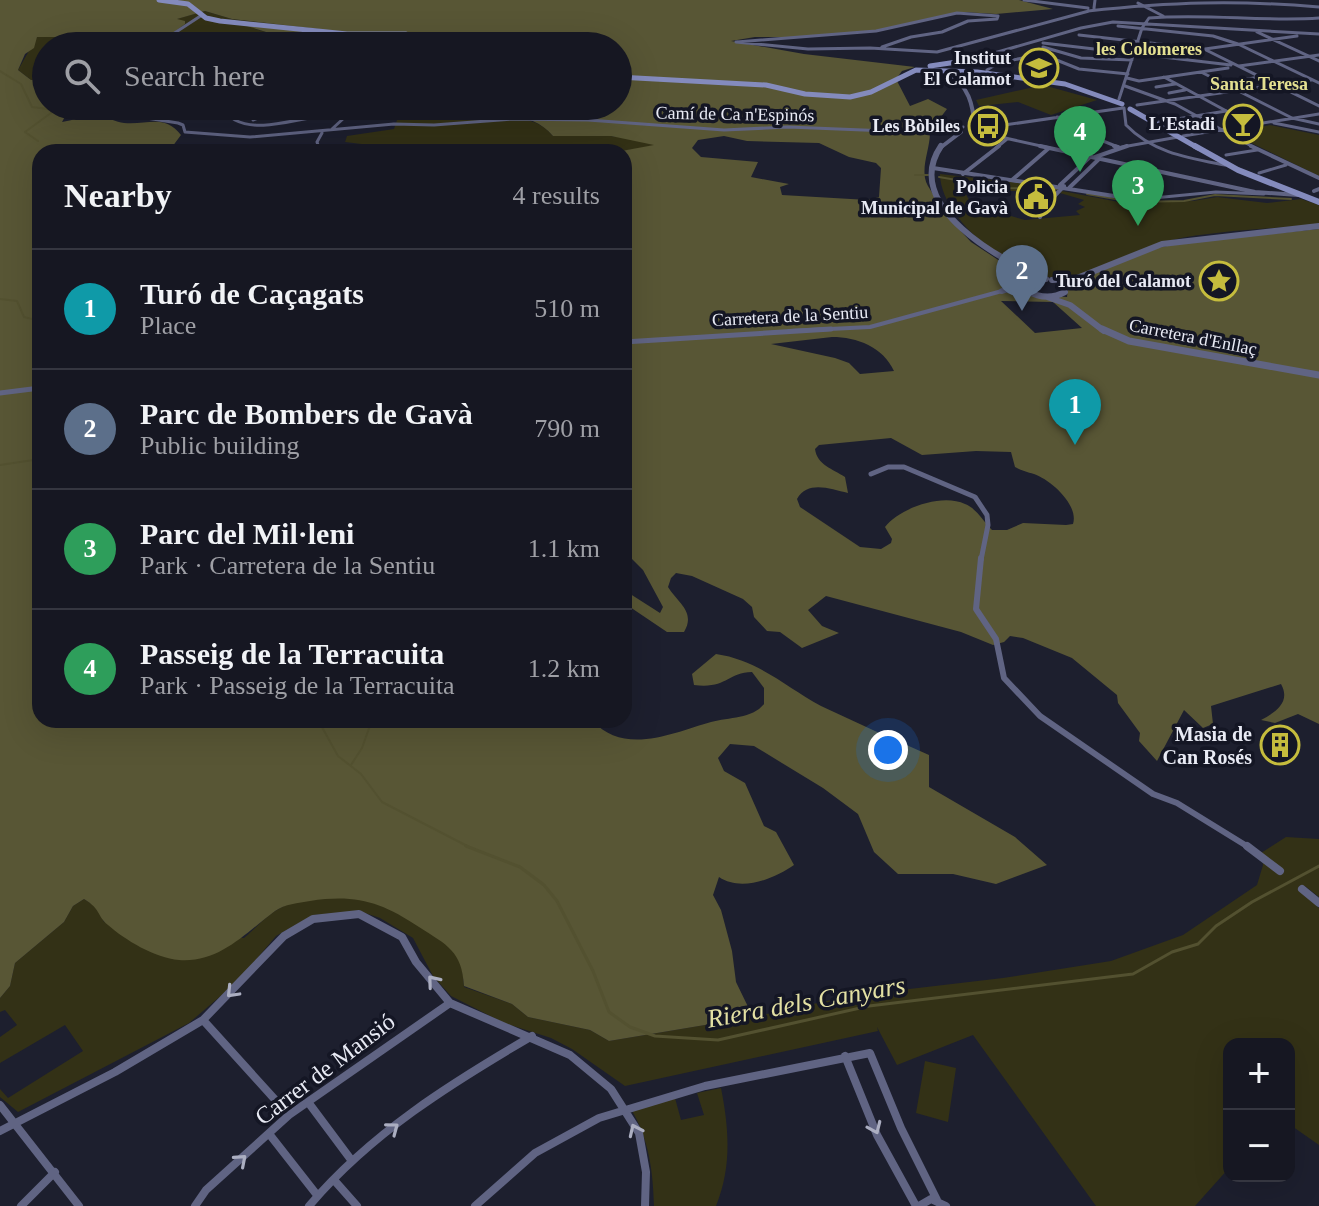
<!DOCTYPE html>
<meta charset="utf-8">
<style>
:root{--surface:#161722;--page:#23242f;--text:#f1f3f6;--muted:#9e9fa5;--line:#353640;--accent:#c5bc3d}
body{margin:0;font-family:"Times New Roman",serif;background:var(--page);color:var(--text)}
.controls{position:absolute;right:24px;bottom:24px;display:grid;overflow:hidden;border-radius:16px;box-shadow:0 8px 32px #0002}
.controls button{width:72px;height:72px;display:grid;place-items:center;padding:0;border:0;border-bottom:2px solid var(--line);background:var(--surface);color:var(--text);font:40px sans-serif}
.you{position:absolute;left:888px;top:750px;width:28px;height:28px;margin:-20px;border:6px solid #fff;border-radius:50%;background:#1a73e8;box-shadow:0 0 0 12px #1a73e833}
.badge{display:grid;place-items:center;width:52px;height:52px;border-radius:50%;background:var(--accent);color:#fff;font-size:26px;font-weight:700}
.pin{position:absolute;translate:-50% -66px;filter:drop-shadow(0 2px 4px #0008)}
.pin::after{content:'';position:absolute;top:42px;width:28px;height:24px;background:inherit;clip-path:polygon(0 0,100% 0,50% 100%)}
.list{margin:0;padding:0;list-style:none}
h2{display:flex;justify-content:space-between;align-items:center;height:104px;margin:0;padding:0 32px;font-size:34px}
h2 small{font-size:26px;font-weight:400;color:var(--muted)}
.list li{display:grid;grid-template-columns:52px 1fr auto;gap:24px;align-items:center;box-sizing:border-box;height:120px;padding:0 32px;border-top:2px solid var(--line)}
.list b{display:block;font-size:30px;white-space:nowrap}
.list p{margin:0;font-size:26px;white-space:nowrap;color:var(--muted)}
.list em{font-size:26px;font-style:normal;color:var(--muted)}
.icon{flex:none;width:44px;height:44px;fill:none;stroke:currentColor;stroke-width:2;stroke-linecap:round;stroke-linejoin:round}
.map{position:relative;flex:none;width:1319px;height:1206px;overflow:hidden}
.search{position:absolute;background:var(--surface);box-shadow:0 8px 32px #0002;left:32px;top:32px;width:600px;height:88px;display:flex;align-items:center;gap:20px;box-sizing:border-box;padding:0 28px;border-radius:44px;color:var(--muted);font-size:30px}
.panel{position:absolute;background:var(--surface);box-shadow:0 8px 32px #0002;left:32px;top:144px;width:600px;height:584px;border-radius:24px}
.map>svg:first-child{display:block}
.green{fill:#333116}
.forest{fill:#585635;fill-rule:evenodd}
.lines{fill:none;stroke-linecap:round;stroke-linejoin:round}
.stream-far1{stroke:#535130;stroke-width:2}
.stream{stroke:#535130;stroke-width:3}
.pedestrian{stroke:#606483;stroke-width:3}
.minor-far4{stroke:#606483;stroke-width:3}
.minor-far3{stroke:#606483;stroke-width:4}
.minor-far2{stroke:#606483;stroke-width:5}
.minor-far1{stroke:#606483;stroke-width:6}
.minor{stroke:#606483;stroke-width:8}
.tertiary-far2{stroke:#606483;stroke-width:4}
.tertiary-far1{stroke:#606483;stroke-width:6}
.tertiary{stroke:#606483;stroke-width:7}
.secondary-far1{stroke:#848bbd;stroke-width:5}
.secondary{stroke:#848bbd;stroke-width:6}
.oneway{stroke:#abaec1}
.labels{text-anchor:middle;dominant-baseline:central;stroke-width:7;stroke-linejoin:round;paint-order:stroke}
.far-neighbourhood-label{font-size:18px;font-weight:bold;fill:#e4e091;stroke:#141624}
.far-poi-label{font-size:18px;font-weight:bold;fill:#e8eaf4;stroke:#141624;text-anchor:end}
.far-street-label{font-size:18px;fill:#e8eaf4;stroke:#141624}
.poi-label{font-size:20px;font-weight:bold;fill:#e8eaf4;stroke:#141624;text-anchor:end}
.near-street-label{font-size:24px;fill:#e8eaf4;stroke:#141624}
.near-water-label{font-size:26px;font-style:italic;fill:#e3e0a3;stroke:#141624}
</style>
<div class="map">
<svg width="1319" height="1206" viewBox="0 0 1319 1206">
<rect width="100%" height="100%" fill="#1d1f2e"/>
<!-- green -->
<path class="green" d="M205,11L232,19L320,28L318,33L255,29L281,36L254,46H182L196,42L170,35L176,19Z
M37,37H55L57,46H46V79L31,80L18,70Z
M1043,85L1097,100L1051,115L1018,102L979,106L976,100Z
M353,106H474L465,114L466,120C497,121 531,109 553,136H611L651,142L655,146L616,152H380L383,150L378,146L345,142L347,136L394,129L397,120Z
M1270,125L1319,135V176L1231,133Z
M940,174L1055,187L1052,191H964L972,205L1025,220L1080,215L1076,211L1085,207L1078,204L1084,200L1060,193L1062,191L1119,202L1193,201L1217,197L1267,203L1301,199L1319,205V224C1273,229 1217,230 1172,240C1139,248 1095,277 1062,278C1018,281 940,220 940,174Z
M1286,837L1319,839V897L1305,886L1298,889L1319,908V1145L1289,1124V1044H1229V1168L1195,1206H1096L973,1035L897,1065L877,1027L878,1031L625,1086L572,1049L551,1038L504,1023L451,996L433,976L413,938L380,918L359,911L313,915L276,936L237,982L189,1023L18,1112L0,1097V1089L8,1098L83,1051L65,1025L0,1063V1037L17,1025L5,1010L0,1012V998L10,986L15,963L64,922L73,906L84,899L98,908L104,922L244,938C257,927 271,910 289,904C312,897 345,895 369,901C387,905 443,937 454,952C463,963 463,973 464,987L512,1004L528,1017L590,1030L609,1041L753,1017L850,996L1003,978L1111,961L1183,935L1257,885L1263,865L1261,853Z
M925,1061L956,1068L948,1122L916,1113Z
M721,1088C729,1129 732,1166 716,1206H654C653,1171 649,1139 631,1109L675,1098L681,1120L704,1115L697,1093Z"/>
<!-- forest -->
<path class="forest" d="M0,0H1019L1053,9L996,14L963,12L873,31L807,37H755L731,41L804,54L915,67L902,71L896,79L910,106L928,99L947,109L937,122L929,126C933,142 922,160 925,178C927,189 937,195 938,207L971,242L1027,279L1000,292L1067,297L1068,287L1073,282L1152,249L1182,243L1319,229V724L1298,714L1275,723L1261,720C1276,712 1291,702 1281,684L1211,706L1213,724L1203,728L1184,710L1157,761L1139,741L1140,733L1118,703L1117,695L1072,658L1023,638L1010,636L1004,642L993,645L961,632L826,596L808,610L822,626L839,633L802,648L780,632L767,631L754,617L752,607L743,599L692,576L676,573L671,578L668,587C678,603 696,612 684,632H667L624,603V590L660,613L663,607L643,570L624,551V152H616L654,145L611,136H553C536,115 506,114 481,106H618V46H254L279,36L244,25L317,33L319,29L232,19L205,11L177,19L185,21V24L170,35L198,42L182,46H57L55,37H37L34,48L25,54L18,70L31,80L46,79V106H122C113,114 97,114 87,106L67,113L62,122C74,120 87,115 100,117C108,117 116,122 124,123C149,125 164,114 181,135L172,147L163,152H40V720H592C624,757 675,732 711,722C729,717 752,719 764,704V688L752,672C726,673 727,689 694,685L692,674L716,654C758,660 786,687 821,706C857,723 893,739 929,755V787L1015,837L1047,865L996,884L953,874H898L874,852L858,814L823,788L754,746L730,744L718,758L724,771L745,783L764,826L776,832L794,865C774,879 741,892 719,877L713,895L721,910L732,951L736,982L753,1017L609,1041L590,1030L528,1017L512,1004L464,986C462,951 447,945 419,927C381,902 356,894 310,901C298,903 285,904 275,911C245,933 220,963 179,960C155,958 125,940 108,925C96,915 102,910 84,899L73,906L64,922L15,963L10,986L0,998ZM724,136L747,141L819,143L849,157L876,163L881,168L879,197L868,200L782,195L780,187L789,184L751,177L758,162L701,157L692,148L698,140ZM1001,301L1053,302L1082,328L1035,333ZM832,337C857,337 883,347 894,371L860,374L849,363L835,358L771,344ZM891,438L922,455L976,451L1011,452L1015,467C1022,471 1027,472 1034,474C1051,480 1079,505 1073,524L1066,525L1023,523L1007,530H992C984,522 976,508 965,504C942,493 900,508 885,527L892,539L891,543L881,549L860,547L800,507L797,499C808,480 830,489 848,493L845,477C833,469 817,465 815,449L819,445Z"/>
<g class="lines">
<!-- stream-far1 -->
<path class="stream-far1" d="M0,71L21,84L32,107L55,110L25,132L38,141
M915,175H928
M939,177L1003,188L1057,189
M1087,194L1133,202L1184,201L1215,195L1291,199
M0,299L17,301L24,317L40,321
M0,465L40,459
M318,720L338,756L361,774L382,802L471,848
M351,765L362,748L372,720"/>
<!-- stream -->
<path class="stream" d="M466,846L520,867L544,885L557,901L593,971L609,1012L630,1027L655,1036L718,1040L869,1006L1133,974L1172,952L1198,944L1216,926L1252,902L1319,866"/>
<!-- pedestrian -->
<path class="pedestrian" d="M1124,108L1126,125C1153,153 1189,158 1225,165
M1159,122L1226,111
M1226,155L1257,150
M1259,173L1286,165
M1114,196L1143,199L1216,192L1264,194"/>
<!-- minor-far4 -->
<path class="minor-far4" d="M1024,0L1088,8
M1138,3L1163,16
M1094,8L1095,0
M1088,11C1171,2 1236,0 1319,7
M202,15L173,34L242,46
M1118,26L1213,36L1238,44L1319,83
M1257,32L1319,61
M1079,35L1204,49L1319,106
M736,42L808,49L870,48L937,52L1089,11
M737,42L876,31L957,13L998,16
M1043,43L1231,65
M882,47L911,37L942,32L968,21L997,19L998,16
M1043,47L1081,58L1132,60
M1205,49L1297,36
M1165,54L1194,50
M970,60L1081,28L1113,22L1319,34
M1239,66L1319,55
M987,70L998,63L1028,57L1054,59L1079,69L1128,74
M1201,72L1292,118L1319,124
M1164,77L1252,125
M1127,78L1139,81L1228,68
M1243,80L1259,77
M1125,86L1175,104L1255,148
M1156,87L1175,84
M1169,93L1185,90
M1119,99L1142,28L1149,18C1206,13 1262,22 1319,18
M1137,105L1311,80
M222,106C226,110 230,117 235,120C265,136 312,110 345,117L332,129
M121,114L178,123L183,125L185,132L250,137L394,124L434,125L512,119L588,120L724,130L788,127L913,132L963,127
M1057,117L1078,131L1118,147
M163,119L197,106
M253,120L289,106
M1274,123L1319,132
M977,129L1123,108
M978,132L1050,148
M1183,136L1319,114
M319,148L317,142L322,133
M996,148L1007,139
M1117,148L1178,137"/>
<!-- minor-far3 -->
<path class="minor-far3" d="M318,146L321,152
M1040,146L1255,192L1298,195
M1114,146L1118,147
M1251,146L1319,178
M1095,157L1127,146
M933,168L1114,196L1142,167
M963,174L999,146
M1012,180L1049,148
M1060,185L1091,156
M1070,187L1099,159
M1314,191L1319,189
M1040,217L1043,208L1064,186
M789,331L870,327L1002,291"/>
<!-- minor-far2 -->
<path class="minor-far2" d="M624,342L831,329
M0,393L40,388
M871,474L888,467H904L975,497L987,515L988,525L981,560"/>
<!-- minor-far1 -->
<path class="minor-far1" d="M981,558L976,609L996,639L1004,678L1040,716L1153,794L1177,803L1250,848"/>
<!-- minor -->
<path class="minor" d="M1247,846L1280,871
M1302,889L1319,903
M203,1020L289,1115
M845,1056L877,1135L916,1206
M308,1102L352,1161
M0,1105L79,1206
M0,1131L115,1072L203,1020L284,936L313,919L359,914L402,937L416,962L450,1003L570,1055L611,1089L639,1133L646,1172L645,1206
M270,1135L317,1195
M334,1180L357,1206
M21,1206L55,1172
M195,1206L206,1190L289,1115L450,1003
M309,1206C371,1133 450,1084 532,1036
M475,1206L535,1153L599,1118L705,1086L870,1053L901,1128L937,1200
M919,1206L931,1199L946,1206"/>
<!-- tertiary-far2 -->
<path class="tertiary-far2" d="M947,73C969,85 973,105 975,128
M940,148L961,132"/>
<!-- tertiary-far1 -->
<path class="tertiary-far1" d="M941,146C900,206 1003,262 1046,279
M1052,280L1077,278L1162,244L1319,226
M1026,283L1027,291C1040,298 1052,299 1065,292
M1002,291L1042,279
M1047,297L1070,305L1104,331"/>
<!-- tertiary -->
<path class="tertiary" d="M1102,329L1129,341L1319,375"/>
<!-- secondary-far1 -->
<path class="secondary-far1" d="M159,0L188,4L206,18L220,21L347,34H406L436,46
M462,46H483
M551,46H569
M930,66L970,60
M618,77L766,85L805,94L850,97L871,92L916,70L977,72L1065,84L1122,104
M1130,109L1198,148"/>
<!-- secondary -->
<path class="secondary" d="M1195,146L1238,170L1319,202"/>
</g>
<!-- one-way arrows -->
<defs><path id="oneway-chevron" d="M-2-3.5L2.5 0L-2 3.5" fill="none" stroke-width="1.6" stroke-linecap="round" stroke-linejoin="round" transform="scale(2)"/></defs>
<g class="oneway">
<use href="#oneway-chevron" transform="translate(433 981) rotate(-130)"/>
<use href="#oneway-chevron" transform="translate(232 992) rotate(134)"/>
<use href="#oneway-chevron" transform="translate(393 1128) rotate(-37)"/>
<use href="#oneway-chevron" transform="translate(875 1128) rotate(66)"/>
<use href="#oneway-chevron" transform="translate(635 1130) rotate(-115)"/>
<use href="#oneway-chevron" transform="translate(241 1160) rotate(-41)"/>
</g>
<!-- icons -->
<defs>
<g id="school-ring" transform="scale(2)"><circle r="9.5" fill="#141624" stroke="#c5bc3d" stroke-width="1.5"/><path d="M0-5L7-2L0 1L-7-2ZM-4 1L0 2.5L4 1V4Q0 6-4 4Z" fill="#c5bc3d"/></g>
<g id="bar-ring" transform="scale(2)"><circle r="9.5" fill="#141624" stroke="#c5bc3d" stroke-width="1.5"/><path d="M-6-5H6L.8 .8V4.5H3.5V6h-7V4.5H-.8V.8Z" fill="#c5bc3d"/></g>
<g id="bus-ring" transform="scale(2)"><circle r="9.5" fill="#141624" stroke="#c5bc3d" stroke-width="1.5"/><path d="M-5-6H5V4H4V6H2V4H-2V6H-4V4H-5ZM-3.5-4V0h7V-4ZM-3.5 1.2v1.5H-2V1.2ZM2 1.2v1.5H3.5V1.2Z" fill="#c5bc3d"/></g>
<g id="civic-ring" transform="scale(2)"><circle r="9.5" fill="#141624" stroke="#c5bc3d" stroke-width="1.5"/><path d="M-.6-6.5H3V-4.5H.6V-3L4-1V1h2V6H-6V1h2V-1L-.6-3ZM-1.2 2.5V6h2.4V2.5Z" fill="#c5bc3d"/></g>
<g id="sight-ring" transform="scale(2)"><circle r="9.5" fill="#141624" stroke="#c5bc3d" stroke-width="1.5"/><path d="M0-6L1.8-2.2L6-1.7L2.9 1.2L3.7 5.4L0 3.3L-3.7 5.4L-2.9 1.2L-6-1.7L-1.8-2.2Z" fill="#c5bc3d"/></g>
<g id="building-ring" transform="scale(2)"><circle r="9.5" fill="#141624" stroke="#c5bc3d" stroke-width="1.5"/><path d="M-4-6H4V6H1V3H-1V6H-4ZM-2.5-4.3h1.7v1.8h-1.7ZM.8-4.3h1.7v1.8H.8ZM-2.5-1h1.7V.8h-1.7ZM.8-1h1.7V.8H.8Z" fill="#c5bc3d"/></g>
</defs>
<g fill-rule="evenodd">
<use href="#school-ring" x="1039" y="68"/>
<use href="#bar-ring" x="1243" y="124"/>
<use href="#bus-ring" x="988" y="126"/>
<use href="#civic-ring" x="1036" y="197"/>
<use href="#sight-ring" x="1219" y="281"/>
<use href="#building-ring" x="1280" y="745"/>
</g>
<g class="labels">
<!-- far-neighbourhood labels -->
<g class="far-neighbourhood-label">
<text x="1149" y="49">les Colomeres</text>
<text x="1259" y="84">Santa Teresa</text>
</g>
<!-- far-poi labels -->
<g class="far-poi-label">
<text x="1011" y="58">Institut<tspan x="1011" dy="21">El Calamot</tspan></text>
<text x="1215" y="124">L'Estadi</text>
<text x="960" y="126">Les Bòbiles</text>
<text x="1008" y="187">Policia<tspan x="1008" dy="21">Municipal de Gavà</tspan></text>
<text x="1191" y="281">Turó del Calamot</text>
</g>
<!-- far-street labels -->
<g class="far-street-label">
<text transform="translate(735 114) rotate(1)">Camí de Ca n'Espinós</text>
<text transform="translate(790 316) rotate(-3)">Carretera de la Sentiu</text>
<text transform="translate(1193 337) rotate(11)">Carretera d'Enllaç</text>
</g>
<!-- poi labels -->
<g class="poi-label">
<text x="1252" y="734">Masia de<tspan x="1252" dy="23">Can Rosés</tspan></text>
</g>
<!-- near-street labels -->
<g class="near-street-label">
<text transform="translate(325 1069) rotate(-37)">Carrer de Mansió</text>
</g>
<!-- near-water labels -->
<g class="near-water-label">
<text transform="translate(806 1002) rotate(-10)">Riera dels Canyars</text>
</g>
</g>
</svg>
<div class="controls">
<button>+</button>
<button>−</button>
</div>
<div class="you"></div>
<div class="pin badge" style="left:1075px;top:445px;background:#0f9aa8">1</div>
<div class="pin badge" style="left:1022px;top:311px;background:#5c6f8a">2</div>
<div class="pin badge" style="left:1138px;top:226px;background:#2e9e5b">3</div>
<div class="pin badge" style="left:1080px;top:172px;background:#2e9e5b">4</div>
<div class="search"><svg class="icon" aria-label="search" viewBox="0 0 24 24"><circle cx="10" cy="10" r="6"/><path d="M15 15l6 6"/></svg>Search here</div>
<section class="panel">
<h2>Nearby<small>4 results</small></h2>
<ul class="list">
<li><span class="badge" style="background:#0f9aa8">1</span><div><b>Turó de Caçagats</b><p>Place</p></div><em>510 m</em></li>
<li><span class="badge" style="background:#5c6f8a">2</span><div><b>Parc de Bombers de Gavà</b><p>Public building</p></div><em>790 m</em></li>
<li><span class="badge" style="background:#2e9e5b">3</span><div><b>Parc del Mil·leni</b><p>Park · Carretera de la Sentiu</p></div><em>1.1 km</em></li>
<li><span class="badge" style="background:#2e9e5b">4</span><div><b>Passeig de la Terracuita</b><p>Park · Passeig de la Terracuita</p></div><em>1.2 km</em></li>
</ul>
</section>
</div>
